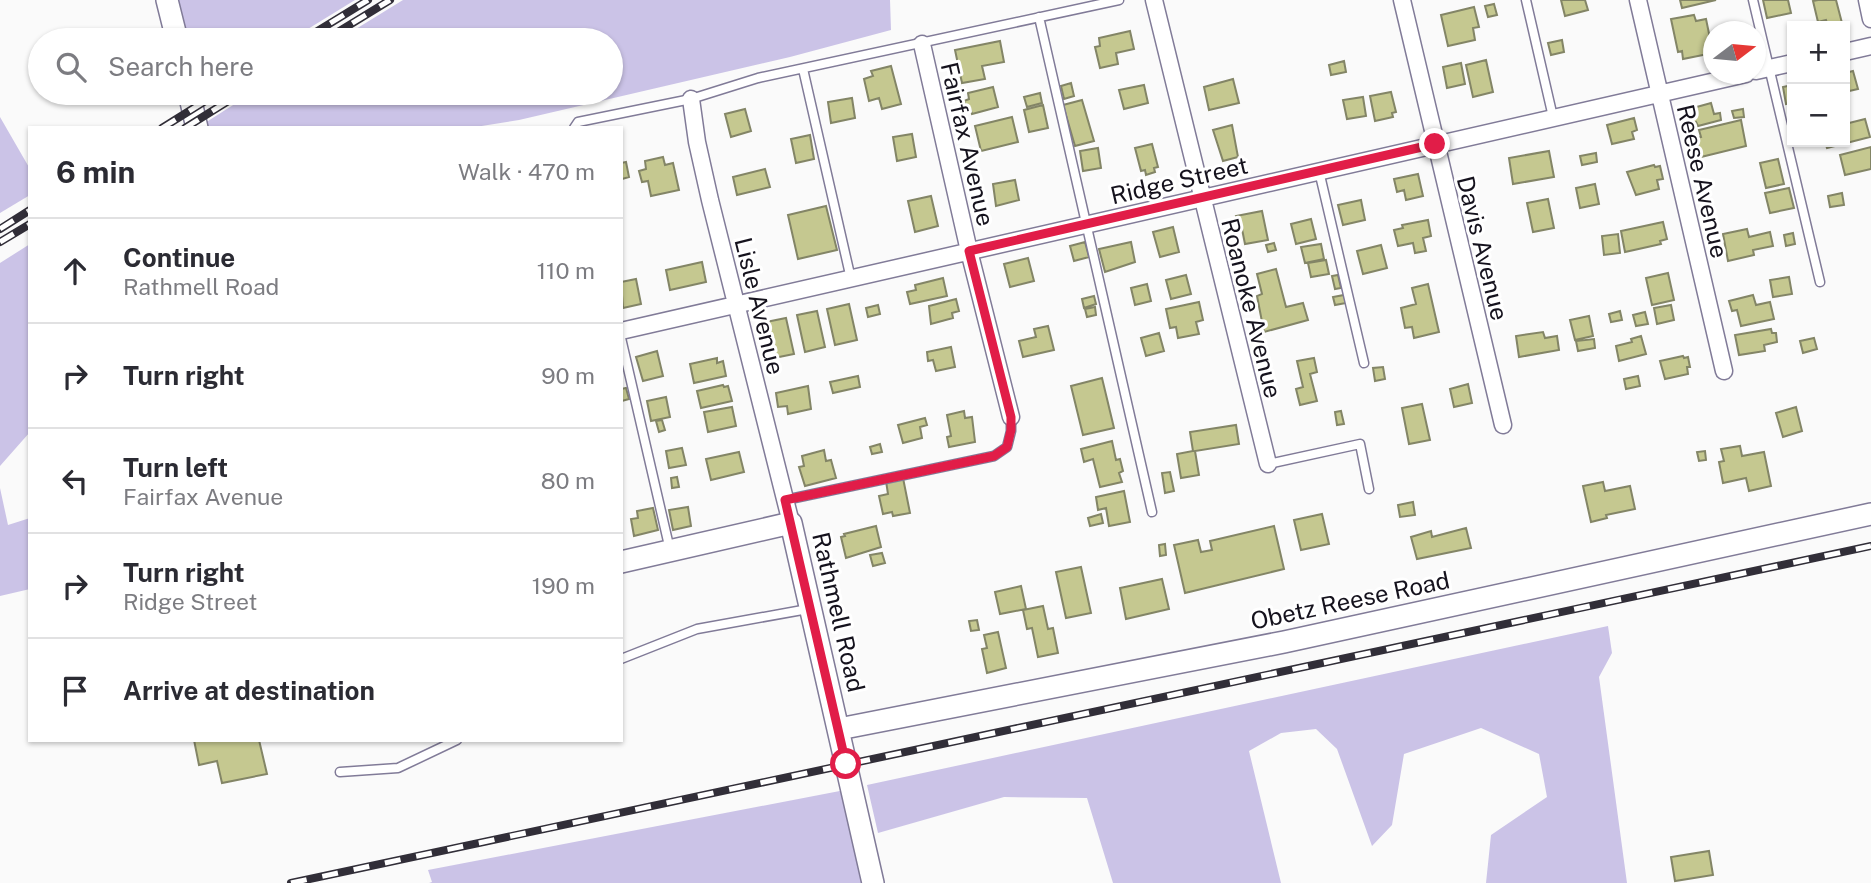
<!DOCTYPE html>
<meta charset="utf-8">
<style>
:root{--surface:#fff;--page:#f7f7f7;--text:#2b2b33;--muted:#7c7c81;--line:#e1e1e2}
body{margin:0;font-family:"Public Sans",sans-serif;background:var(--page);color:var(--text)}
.controls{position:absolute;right:21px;top:21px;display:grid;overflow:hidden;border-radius:0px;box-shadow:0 2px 5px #0004}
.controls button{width:63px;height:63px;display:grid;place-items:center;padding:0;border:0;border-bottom:2px solid var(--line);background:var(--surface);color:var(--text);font:35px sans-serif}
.compass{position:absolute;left:1703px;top:21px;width:63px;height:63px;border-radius:50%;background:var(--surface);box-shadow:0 2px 5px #0004;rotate:74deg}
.stop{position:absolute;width:21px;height:21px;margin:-16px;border:5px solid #e11d48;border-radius:50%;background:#fff}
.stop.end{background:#e11d48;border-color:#fff;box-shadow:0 2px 7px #0008}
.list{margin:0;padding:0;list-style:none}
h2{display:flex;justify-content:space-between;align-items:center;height:91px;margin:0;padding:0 28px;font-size:30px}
h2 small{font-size:23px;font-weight:400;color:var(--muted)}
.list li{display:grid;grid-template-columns:46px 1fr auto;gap:21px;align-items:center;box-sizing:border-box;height:105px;padding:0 28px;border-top:2px solid var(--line)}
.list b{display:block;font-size:26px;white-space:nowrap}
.list p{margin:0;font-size:23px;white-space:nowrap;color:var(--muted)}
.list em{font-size:23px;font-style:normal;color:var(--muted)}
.icon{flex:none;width:38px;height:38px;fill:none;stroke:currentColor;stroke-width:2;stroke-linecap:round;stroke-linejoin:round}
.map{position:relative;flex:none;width:1871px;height:883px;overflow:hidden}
.search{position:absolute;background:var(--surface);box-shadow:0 2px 5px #0004;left:28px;top:28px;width:595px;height:77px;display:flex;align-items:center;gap:18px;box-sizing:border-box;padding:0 24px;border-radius:38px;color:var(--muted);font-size:26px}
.panel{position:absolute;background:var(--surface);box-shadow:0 2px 5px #0004;left:28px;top:126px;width:595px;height:616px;border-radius:0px}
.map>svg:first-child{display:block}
.green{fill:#cbc3e7}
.building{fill:#c5c890;stroke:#838566;stroke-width:2}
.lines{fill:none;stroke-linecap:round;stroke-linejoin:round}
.service-casing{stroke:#817b98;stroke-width:11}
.minor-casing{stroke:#817b98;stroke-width:19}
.tertiary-casing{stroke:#817b98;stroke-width:24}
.service{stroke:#fff;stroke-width:8}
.minor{stroke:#fff;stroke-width:16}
.tertiary{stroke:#fff;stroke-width:21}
.rail-casing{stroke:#312e38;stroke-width:8}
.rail{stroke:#fff;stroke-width:5;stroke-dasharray:16;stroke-linecap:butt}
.route{stroke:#e11d48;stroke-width:9}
.labels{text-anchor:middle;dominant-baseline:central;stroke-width:6;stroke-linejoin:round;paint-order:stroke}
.street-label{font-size:24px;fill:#15121d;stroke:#fff}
</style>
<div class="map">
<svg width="1871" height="883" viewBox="0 0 1871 883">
<rect width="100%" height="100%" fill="#fafafa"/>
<!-- green -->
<path class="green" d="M177,0H355L290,40H186Z
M403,0H890L891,30L790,57L519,120L469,128H197L252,93H611V40H338Z
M0,117L30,169V195L0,213Z
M30,244V432L0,466V263Z
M0,488L8,525L30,518V589L0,596Z
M1608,626L1612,653L1599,677L1627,883H1486L1491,835L1547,797L1539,754L1481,728L1404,754L1392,825L1372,846L1337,749L1316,729L1281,733L1249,751L1281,883H1113L1087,798L1004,797L878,833L867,785Z
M845,790L866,883H429L432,882L428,870Z"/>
<!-- building -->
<path class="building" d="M1561,0H1585L1588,10L1565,16Z
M1680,0H1716L1682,8Z
M1763,0H1788L1791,13L1767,18Z
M1818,0H1836L1842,23L1828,26L1826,20L1818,22L1813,1Z
M1494,4L1497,15L1488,17L1485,6Z
M1474,7L1479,27L1473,28L1475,40L1448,46L1441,15Z
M1694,15L1696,21L1706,19L1713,53L1683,59L1682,51L1678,52L1671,19Z
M1130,31L1134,49L1116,53L1118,64L1100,68L1095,47L1100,46L1099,38Z
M1562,40L1564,52L1551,55L1548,43Z
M1000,41L1004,62L982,66L985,79L962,83L955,50Z
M1486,60L1493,92L1473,97L1466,65Z
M1344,61L1346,72L1331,75L1329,65Z
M1461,63L1465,84L1447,88L1443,67Z
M891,66L901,104L882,109L879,98L869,101L864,79L873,76L871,71Z
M1853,71L1858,89L1845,92V73Z
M1233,79L1239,103L1209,110L1204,87Z
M1071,83L1074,96L1064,99L1061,86Z
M1144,85L1148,103L1124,109L1119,90Z
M1792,85V103L1786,104L1783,87Z
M993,87L998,107L972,114L970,108L966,109L964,101L969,99L968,93Z
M1391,92L1396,112L1392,113L1393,117L1375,121L1370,96Z
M1040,93L1042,103L1027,107L1024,97Z
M1363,97L1366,116L1347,119L1343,100Z
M852,98L855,118L831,123L828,102Z
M1082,100L1094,141L1075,146L1063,105Z
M1711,103L1714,114L1720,113L1721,120L1698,126L1696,122L1692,123L1690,114L1694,113L1693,108Z
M1043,105L1048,128L1029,132L1024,110Z
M745,109L751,131L731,137L725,114Z
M1743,109L1744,117L1734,118L1732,111Z
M1012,117L1018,142L981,151L975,126Z
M1634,118L1637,130L1632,132L1634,139L1612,144L1607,125Z
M1865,119L1870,137L1827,148L1825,142H1845V124Z
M1741,120L1746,146L1701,157L1696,138L1701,137L1699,130Z
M1232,125L1238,157L1223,161L1213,130Z
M912,134L916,157L897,161L893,137Z
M810,135L814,159L796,163L791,139Z
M1152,144L1158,167L1154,168L1155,172L1146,175L1145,170L1141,171L1135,148Z
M1871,147V169L1845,175L1840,155Z
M1098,148L1101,168L1083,171L1080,151Z
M1549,151L1554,177L1513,184L1509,158Z
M1596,153L1597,162L1582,165L1580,156Z
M663,157L665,165L673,163L679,190L651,196L648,181L642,182L639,171L646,169L645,161Z
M1778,159L1784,184L1766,188L1760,163Z
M626,162L629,177L622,179L621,185V163Z
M1654,165L1655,167L1660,166L1663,179L1657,180L1659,189L1636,195L1627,172Z
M765,169L770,187L737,195L733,177Z
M1418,174L1423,196L1406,200L1404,190L1397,192L1394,179Z
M1015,180L1019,200L996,206L993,184Z
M1595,184L1599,204L1580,208L1576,188Z
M1789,188L1794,208L1770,213L1765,193Z
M1842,193L1844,205L1830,207L1828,196Z
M931,196L938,226L915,232L908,201Z
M1548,199L1554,228L1533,232L1527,203Z
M1361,200L1365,220L1343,225L1338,205Z
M826,206L837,250L798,259L788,215Z
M1262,211L1268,240L1245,244L1241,224H1238L1236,216Z
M1311,219L1316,239L1296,244L1291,224Z
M1428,220L1431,236L1423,238L1426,251L1415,253L1413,243L1398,246L1394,230L1403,228L1402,225Z
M1663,222L1667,239L1660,241L1661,244L1625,252L1621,231Z
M1173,227L1179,252L1160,257L1153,232Z
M1747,229L1749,237L1770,232L1773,246L1753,250L1754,255L1728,261L1723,234Z
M1793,233L1795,244L1786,246L1784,235Z
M1618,234L1620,253L1604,255L1602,236Z
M1085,242L1089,257L1074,261L1070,246Z
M1131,242L1135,262L1105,272L1099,249Z
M1274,243L1276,250L1268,252L1266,245Z
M1321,244L1324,259L1305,263L1301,247Z
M1381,245L1387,268L1363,274L1357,251Z
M1028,258L1034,281L1010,287L1004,264Z
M1326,260L1329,274L1311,277L1308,263Z
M702,262L706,282L670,290L666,270Z
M1276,269L1286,307L1303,303L1308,320L1264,332L1257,296L1262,294L1257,274Z
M1668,273L1674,300L1652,305L1646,278Z
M1186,275L1191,294L1171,299L1166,280Z
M1338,275L1341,288L1335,289L1332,276Z
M1789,277L1792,294L1773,297L1770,280Z
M943,278L947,296L910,304L907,292L916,290L915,285Z
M636,279L641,304L623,308L621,282Z
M1147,284L1151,301L1135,305L1131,288Z
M1428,284L1439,332L1414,338L1412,327L1405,328L1401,308L1416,304L1412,288Z
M1344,295L1346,303L1335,305L1333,297Z
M1753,295L1756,305L1770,302L1774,319L1741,326L1737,310L1732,311L1729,301Z
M1094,296L1096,304L1084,308L1082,299Z
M956,299L959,311L952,313L953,318L931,324L929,306Z
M1199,302L1203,320L1196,322L1199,334L1178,338L1176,327L1170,328L1166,309Z
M849,304L857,340L835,345L827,309Z
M878,305L880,314L868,317L866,308Z
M1671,305L1674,320L1657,324L1654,308Z
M1095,307L1096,315L1087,317L1085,309Z
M817,311L825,347L805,352L797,315Z
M1620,311L1622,320L1611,322L1609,314Z
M1645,312L1648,324L1636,326L1633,315Z
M1589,316L1593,336L1575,340L1570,320Z
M786,318L794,354L774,358L766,322Z
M1048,326L1054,350L1023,357L1019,341L1036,337L1034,329Z
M1771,329L1772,333H1776L1777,342L1764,345L1765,351L1739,355L1735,335Z
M1543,332L1545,338L1557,336L1559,350L1519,357L1516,336Z
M1159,333L1164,351L1146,356L1141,338Z
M1641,336L1646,354L1619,361L1616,346L1632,342L1631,339Z
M1814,338L1817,349L1803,353L1800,341Z
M1594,339L1595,348L1578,351L1576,341Z
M951,347L955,367L936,371L933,360L928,361L927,352Z
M657,351L663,376L643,381L636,357Z
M1683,356L1684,358L1688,357L1690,367H1687L1688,374L1665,379L1660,361Z
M717,358V363L723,361L726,376L694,383L690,364Z
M1314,358L1317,372L1310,374L1317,401L1300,405L1296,389L1303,387L1297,361Z
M1383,367L1385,379L1375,381L1373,368Z
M858,376L860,387L833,393L830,382Z
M1638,376L1640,386L1626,389L1624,379Z
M1102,378L1114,428L1083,435L1071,386Z
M1468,384L1472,403L1454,407L1450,389Z
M723,385L724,387L728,386L732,401L701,408L697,391Z
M808,386L811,409L788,414L787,406L778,407L776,393Z
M626,388L629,399L622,401L621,389Z
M666,397L670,417L651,421L647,401Z
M1422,404L1430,440L1409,444L1402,408Z
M732,407L736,426L708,432L704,412Z
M1796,407L1802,431L1783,437L1776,413Z
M964,411L965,418L972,417L975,442L949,447L947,437L951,436L947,415Z
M1341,411L1344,424L1337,425L1335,412Z
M925,418L927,425L920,427L922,438L903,443L898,425Z
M662,420L665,430L659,432L656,421Z
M1236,425L1239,444L1195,451L1199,475L1181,478L1177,454L1193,451L1190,432Z
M1112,441L1116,460L1120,459L1123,471L1119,473L1122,482L1100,487L1093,459L1084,462L1081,449Z
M880,444L882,452L872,454L870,447Z
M1740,446L1742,456L1764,452L1771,486L1749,491L1746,478L1723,483L1719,462L1724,461L1721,449Z
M682,448L686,465L669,468L666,451Z
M824,450L826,461L831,460L836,478L805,486L799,467L804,466L802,456Z
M1705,451L1706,460L1699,461L1697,452Z
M739,452L744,472L711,480L706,459Z
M1170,472L1174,491L1165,493L1162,473Z
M677,477L679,487L672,488L671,478Z
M903,478L910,513L893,516L892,512L883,514L879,496L888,494L886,481Z
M1603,482L1605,491L1630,486L1635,509L1606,515L1607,518L1591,522L1583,486Z
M1124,491L1130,522L1109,526L1106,508L1098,510L1096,497Z
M1413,502L1415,515L1400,517L1398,505Z
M688,507L691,526L673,530L669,510Z
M653,508L658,530L634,536L631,519L638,518L637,511Z
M1101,514L1103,523L1090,526L1088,518Z
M1322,514L1329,544L1301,550L1294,520Z
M876,526L881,547L846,558L841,537L845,536L844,534Z
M1274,526L1284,569L1185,593L1174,545L1198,540L1201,552L1212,550L1210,541Z
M1466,528L1471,548L1417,559L1411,537L1431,531L1432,537Z
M1165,544L1166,555L1160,556L1159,545Z
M882,553L885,563L873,566L870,555Z
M1081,567L1091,613L1066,618L1056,572Z
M1162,579L1169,609L1126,619L1120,588Z
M1021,586L1026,609L1000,614L995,592Z
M1043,606L1048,629L1053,628L1058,653L1038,657L1032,628L1027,629L1023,610Z
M977,620L979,630L971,631L969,621Z
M998,632L1006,668L987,673L982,649L987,648L984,635Z
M194,740H259L267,774L222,783L217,761L199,765Z
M1709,851L1713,875L1675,881L1671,857Z"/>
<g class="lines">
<!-- service casing -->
<g class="service-casing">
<path id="service" d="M1526,0L1553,117
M1753,0L1820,282
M1039,17L1152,512
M803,69L851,279
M574,128L578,122L691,99L758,78L1119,0
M1319,171L1364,363
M621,338L670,550
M1268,464L1360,444L1369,489
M785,500L994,456L1007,447L1011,431V417
M621,659L697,629L808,609
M340,772L398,768L457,740"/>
</g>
<!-- minor casing -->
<g class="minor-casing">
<path id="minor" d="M1154,0L1268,464
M1402,0L1503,425
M1638,0L1724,371
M1867,0L1871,19
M922,44L969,251L1011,417
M1845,52L1871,46
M1756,71L1792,63
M691,99L697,142L710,200L791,523
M621,331L1746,74"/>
</g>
<!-- tertiary casing -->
<g class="tertiary-casing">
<path id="tertiary" d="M167,0L177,40
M189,93L197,128
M621,562L791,523L873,883
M839,729L1284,642L1871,514"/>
</g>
<!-- service -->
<use href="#service" class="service"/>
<!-- minor -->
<use href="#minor" class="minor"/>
<!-- tertiary -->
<use href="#tertiary" class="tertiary"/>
<!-- rail casing -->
<g class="rail-casing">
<path id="rail" d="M303,40L368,0
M325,40L390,0
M162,128L218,93
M185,128L241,93
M0,229L30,210
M0,242L30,224
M291,883L1871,546"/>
</g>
<!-- rail -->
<use href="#rail" class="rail"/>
</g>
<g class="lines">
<!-- route -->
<path class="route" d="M846,764L785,500L994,456L1007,447L1011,430V417L969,251L1435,144"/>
</g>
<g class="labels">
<!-- street labels -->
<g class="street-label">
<text transform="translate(968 144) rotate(77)">Fairfax Avenue</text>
<text transform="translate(1179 180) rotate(-13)">Ridge Street</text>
<text transform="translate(1703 181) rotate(77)">Reese Avenue</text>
<text transform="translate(1483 248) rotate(76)">Davis Avenue</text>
<text transform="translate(760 306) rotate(76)">Lisle Avenue</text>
<text transform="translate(1252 308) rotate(76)">Roanoke Avenue</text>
<text transform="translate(1350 600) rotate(-12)">Obetz Reese Road</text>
<text transform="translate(839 612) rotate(77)">Rathmell Road</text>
</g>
</g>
</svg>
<div class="controls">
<button>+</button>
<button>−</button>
</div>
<svg class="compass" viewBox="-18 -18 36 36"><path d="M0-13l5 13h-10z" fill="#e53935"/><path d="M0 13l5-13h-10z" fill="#7c7c81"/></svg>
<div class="stop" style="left:846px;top:764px"></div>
<div class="stop end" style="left:1435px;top:144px"></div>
<div class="search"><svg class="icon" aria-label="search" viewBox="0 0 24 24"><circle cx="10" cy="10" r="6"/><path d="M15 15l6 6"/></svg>Search here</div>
<section class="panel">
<h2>6 min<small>Walk · 470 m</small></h2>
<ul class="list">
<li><svg class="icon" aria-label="ahead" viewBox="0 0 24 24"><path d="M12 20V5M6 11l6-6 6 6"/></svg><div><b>Continue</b><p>Rathmell Road</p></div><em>110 m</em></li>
<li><svg class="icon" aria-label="right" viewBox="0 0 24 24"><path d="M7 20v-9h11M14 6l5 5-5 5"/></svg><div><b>Turn right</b></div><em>90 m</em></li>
<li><svg class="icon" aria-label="left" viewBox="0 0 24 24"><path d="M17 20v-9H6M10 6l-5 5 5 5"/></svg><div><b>Turn left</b><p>Fairfax Avenue</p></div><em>80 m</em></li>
<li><svg class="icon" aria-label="right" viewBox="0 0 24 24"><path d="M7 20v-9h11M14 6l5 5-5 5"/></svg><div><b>Turn right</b><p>Ridge Street</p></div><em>190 m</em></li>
<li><svg class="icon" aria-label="arrive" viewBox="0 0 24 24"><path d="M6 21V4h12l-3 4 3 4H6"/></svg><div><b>Arrive at destination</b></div></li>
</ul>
</section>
</div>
